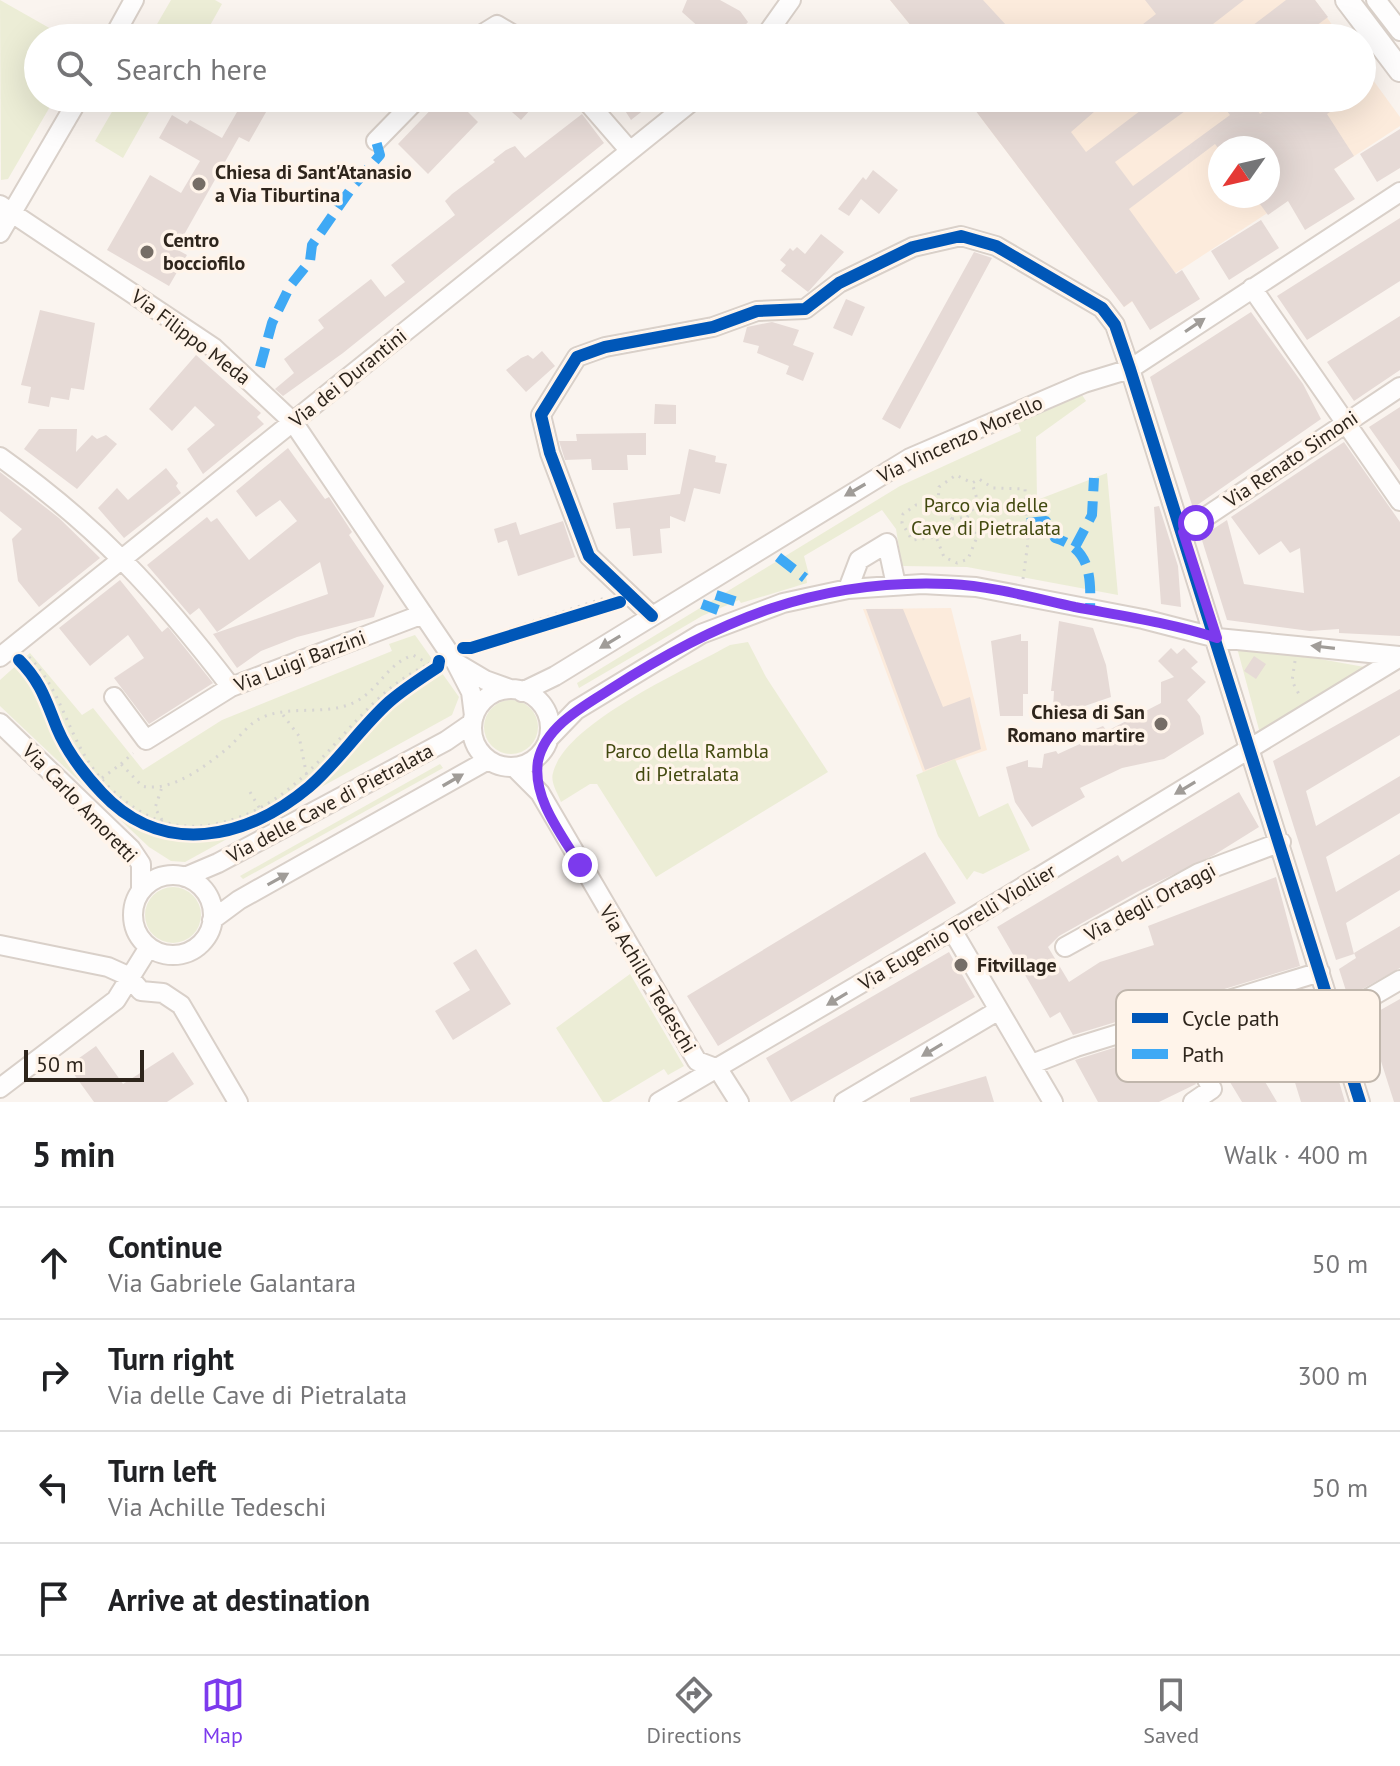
<!DOCTYPE html>
<meta charset="utf-8">
<style>
:root{--surface:#fff;--page:#f2f2f2;--text:#202124;--muted:#757577;--line:#e0e0e0;--accent:#7c3aed}
body{margin:0;font-family:"PT Sans",sans-serif;background:var(--page);color:var(--text)}
.compass{position:absolute;left:1208px;top:136px;width:72px;height:72px;border-radius:50%;background:var(--surface);box-shadow:0 8px 32px #0002;rotate:236deg}
.scale{position:absolute;left:24px;bottom:20px;width:120px;box-sizing:border-box;padding-left:8px;border:4px solid #2e251c;border-top:0;font-size:22px;line-height:28px;white-space:nowrap;color:#2e251c;-webkit-text-stroke:6px #fff4ea;paint-order:stroke}
.stop{position:absolute;width:24px;height:24px;margin:-18px;border:6px solid #7c3aed;border-radius:50%;background:#fff}
.stop.end{background:#7c3aed;border-color:#fff;box-shadow:0 2px 8px #0008}
.list{margin:0;padding:0;list-style:none}
h2{display:flex;justify-content:space-between;align-items:center;height:104px;margin:0;padding:0 32px;font-size:34px}
h2 small{font-size:26px;font-weight:400;color:var(--muted)}
.list li{display:grid;grid-template-columns:52px 1fr auto;gap:24px;align-items:center;box-sizing:border-box;height:112px;padding:0 32px;border-top:2px solid var(--line)}
.list b{display:block;font-size:30px;white-space:nowrap}
.list p{margin:0;font-size:26px;white-space:nowrap;color:var(--muted)}
.list em{font-size:26px;font-style:normal;color:var(--muted)}
.icon{flex:none;width:44px;height:44px;fill:none;stroke:currentColor;stroke-width:2;stroke-linecap:round;stroke-linejoin:round}
.map{position:relative;flex:none;width:1400px;height:1102px;overflow:hidden}
.search{position:absolute;background:var(--surface);box-shadow:0 8px 32px #0002;left:24px;right:24px;top:24px;height:88px;display:flex;align-items:center;gap:20px;box-sizing:border-box;padding:0 28px;border-radius:44px;color:var(--muted);font-size:30px}
.sheet{height:552px;background:var(--surface)}
nav{display:flex;justify-content:space-around;align-items:center;box-sizing:border-box;height:112px;border-top:2px solid var(--line);background:var(--surface);font-size:22px;color:var(--muted)}
nav a{display:grid;justify-items:center;gap:4px}
nav .on{color:var(--accent)}
.map>svg:first-child{display:block}
.built{fill:#fcebdc;fill-rule:evenodd}
.green{fill:#ecedd6}
.building{fill:#e6dad6}
.lines{fill:none;stroke-linecap:round;stroke-linejoin:round}
.minor-casing{stroke:#d9d0c9;stroke-width:22}
.major-casing{stroke:#d9d0c9;stroke-width:26}
.path{stroke:#d7d5d2;stroke-width:3;stroke-dasharray:2 6;stroke-linecap:butt}
.minor{stroke:#fefdfd;stroke-width:18}
.major{stroke:#fefdfd;stroke-width:22}
.quiet{stroke:#3fa9f5;stroke-width:10;stroke-dasharray:20 10;stroke-linecap:butt}
.cycleway-casing{stroke:#fff4ea;stroke-width:17}
.cycleway{stroke:#0057b8;stroke-width:12}
.oneway{fill:#a09c98}
.route{stroke:#7c3aed;stroke-width:10}
.poi-dot{fill:#756d66;stroke:#fff4ea;stroke-width:3}
.labels{text-anchor:middle;dominant-baseline:central;stroke-width:7;stroke-linejoin:round;paint-order:stroke}
.poi-label{font-size:20px;font-weight:bold;fill:#2e251c;stroke:#fff4ea;text-anchor:start}
.street-label{font-size:20px;fill:#2e251c;stroke:#fff4ea}
.park-label{font-size:20px;fill:#42490f;stroke:#fff4ea}
.key{fill:#fff4ea;stroke:#c0b6ac;stroke-width:2}
.key-label{font-size:22px;fill:#2e251c}
</style>
<div class="map">
<svg width="1400" height="1102" viewBox="0 0 1400 1102">
<rect width="100%" height="100%" fill="#faf4ef"/>
<!-- built -->
<path class="built" d="M890,0H1315L1341,38H921Z
M1362,65L1400,117V126L1124,307L966,98H1362ZM1220,148H1268V196H1220Z
M951,608L987,750L923,772L863,609Z"/>
<!-- green -->
<path class="green" d="M0,0L67,38H38V98H55L8,179L1,180Z
M171,0H215L222,4L203,38H149Z
M120,98H145L154,103L123,158L95,141Z
M1082,395L1086,401L1036,437L1037,500L1107,473L1118,595L967,567L902,566L896,529L882,510L804,556L809,575L806,576L807,583L741,603L739,600L702,616L579,688L577,683L900,486L1021,431L1018,423Z
M415,635L459,697L452,715L185,862L171,861L149,847L0,706V680L30,653L82,715L93,708L143,770L222,720L392,651L389,644Z
M748,642L766,677L828,772L656,877L597,784H590L561,802C558,794 550,782 553,773C565,723 684,671 730,645Z
M1236,644L1370,668L1261,737Z
M484 727a27 27 0 1 1 54 0a27 27 0 1 1-54 0Z
M955,759L979,817L1008,803L1030,850L983,874L974,871L967,880L938,836L916,775Z
M440,764L443,768L243,879L240,876Z
M145 915a28 28 0 1 1 56 0a28 28 0 1 1-56 0Z
M630,974L684,1066L668,1075L664,1069L609,1102H603L556,1028Z"/>
<!-- building -->
<path class="building" d="M687,0H720L740,11L748,22L734,38H711L682,12Z
M890,0H983L1018,38H921Z
M1145,0H1244L1195,38H1125L1156,14Z
M1286,0H1315L1328,17L1300,38H1236Z
M245,98H274L249,142L239,137L176,249L187,255L169,286L107,250L150,175L181,193L200,161L159,138L172,115L187,124L190,120L222,138Z
M442,98H454L478,122L428,174L398,144Z
M496,98H541L521,120Z
M617,98H659L631,120Z
M966,98H1110L1071,132L1086,152L1157,98H1203L1115,162L1133,186L1230,115L1217,98H1249L1260,114L1283,98H1351L1327,114L1354,156L1334,169L1355,199L1305,230L1288,201L1268,215L1254,196H1268V148H1218L1215,144L1129,209L1176,274L1182,270L1200,299L1150,330L1132,301L1124,307Z
M582,114L604,143L343,353L283,396L275,389L294,373L284,359L324,328L318,320L371,279L385,297L405,282L391,265L455,215L445,201L452,194L495,162L493,160L506,150L515,146L525,158Z
M1400,129V168L1377,182L1360,154Z
M873,170L898,190L879,214L861,199L849,216L838,209L863,177L866,180Z
M1400,218V281L1307,340L1277,296Z
M1261,220L1279,248L1229,280L1211,251Z
M821,234L844,252L808,292L781,271L786,265L780,260L790,248L793,251L797,247L805,254Z
M974,252L992,258L900,429L882,419Z
M846,299L865,307L852,336L833,328Z
M40,310L95,323L84,390L71,388L69,400L51,397L49,407L28,403L31,387L21,385Z
M1251,312L1303,384L1321,419L1193,508L1150,377Z
M1400,316V370L1354,401L1327,362Z
M772,322L799,330L793,345L814,353L803,381L786,374L789,366L757,353L759,346L743,342L747,327Z
M542,351L555,366L526,392L506,370L521,358L528,355L533,359Z
M196,355L261,413L257,417L264,424L203,474L187,449L215,425L195,406L172,431L149,409Z
M655,404L676,405V424H654Z
M1400,407V471L1369,427Z
M39,429H77L76,452L92,435L97,439L106,435L117,444L77,489L24,449Z
M646,433V455H627L628,470H592L591,459L565,460L559,441H577L576,434Z
M1344,442L1400,522V636L1339,633V629L1310,631L1227,620L1201,537L1227,520L1244,584L1304,593L1300,548L1290,553L1281,541L1259,555L1231,517Z
M288,448L325,499L329,497L352,532L349,535L384,586L374,617L297,637L261,651L237,668L213,634L328,594L320,562L217,632L199,608L190,615L147,565L207,517L211,522L217,518L249,560L297,521L280,500L256,517L236,491Z
M689,449L716,456L715,462L727,464L720,494L694,488L685,522L670,516V528L660,529L662,553L633,556L630,528L616,529L613,503L680,494Z
M166,468L178,483L176,486L181,493L124,538L98,508L117,488L128,500Z
M0,472L59,518L100,558L39,607L18,581L12,539L22,529L0,511Z
M1159,506L1178,566L1181,607L1161,604L1154,507Z
M563,521L575,557L518,576L507,540L498,543L494,529L516,522L520,535Z
M120,580L162,632L168,627L213,683L149,724L114,678L144,658L128,635L90,666L59,628Z
M866,609H903L943,707L970,697L981,749L925,770Z
M1059,621L1093,628L1106,665L1111,697L1073,710L1053,708L1054,691H1051Z
M1021,634V641H1028V694H1023V716H1000L991,641Z
M1171,648L1177,654L1184,648L1198,662L1191,668L1206,682L1187,700L1200,716L1204,734L1164,759L1122,768L1080,788L1085,797L1032,827L1015,802L1006,767L1028,760V767L1042,768L1044,754L1056,751L1058,754L1095,737L1093,730L1103,726L1107,731L1161,703V682L1174,677L1158,661Z
M1254,656L1266,664L1256,679L1244,671Z
M1400,689V735L1306,791L1316,826L1400,776V813L1326,857L1336,892L1400,854V890L1346,923L1354,954L1336,960L1273,761Z
M1239,792L1259,827L1214,855L1139,891L1059,936L1048,947L1069,982L1100,962L1154,945L1148,926L1276,877L1300,966L1073,1035L1060,1012L1050,1018L997,927L1118,855L1122,862Z
M925,852L956,903L718,1046L687,996Z
M1400,926V968L1348,997L1339,969L1356,958L1354,953Z
M476,949L511,1004L453,1040L435,1011L470,990L453,963Z
M949,952L975,997L791,1102L766,1058Z
M1400,999V1102H1394L1379,1055L1371,1042L1365,1045L1354,1025Z
M1280,1003L1315,1062L1332,1057L1345,1102H1301L1288,1060L1261,1075L1277,1102H1242L1222,1069L1217,1072L1204,1048Z
M1168,1031L1196,1084L1159,1102H1098L1075,1060Z
M96,1046L123,1084L173,1052L194,1084L167,1102H94L68,1066Z
M986,1076L994,1102H910V1098Z"/>
<g class="lines">
<!-- minor casing -->
<g class="minor-casing">
<path id="minor" d="M1376,0L1400,31
M113,38L134,0
M476,38L497,25L519,38
M764,38L791,0
M584,98L630,151
M376,141L418,98
M0,205L214,348L293,422L456,663L471,692L474,716
M0,233L79,98
M1252,288L1400,501
M0,457C97,526 159,593 231,687
M1183,532L1400,387
M848,589L859,560L887,543L896,585
M652,616L589,556L550,453L541,415L577,357L605,347L713,327L757,311L805,309L839,283L913,247L961,236L996,246L1102,308L1115,325L1130,369L1360,1102
M0,657L696,98
M458,664L485,680L510,689
M472 728a39 39 0 1 1 78 0a39 39 0 1 1-78 0Z
M522,692L555,676L910,458L1084,383L1130,369L1400,192
M114,697L146,740L231,687L423,614
M0,723L131,849L141,864V891
M549,738L576,710L701,634L783,603L848,589L922,584L976,587L1143,619L1217,638L1400,656
M515,768L540,793L697,1061L718,1069
M133 915a40 40 0 1 1 80 0a40 40 0 1 1-80 0Z
M185,877L218,863L446,741L472,723
M212,920L239,900L488,760
M952,930L1053,1102
M0,945L108,967L128,976L141,991L163,993L181,1005L238,1102
M1065,947L1199,873L1281,842
M1175,1018L1212,1089L1193,1102
M1335,1018L1400,980
M1032,1064L1076,1047L1320,972
M718,1069L739,1102
M0,1088L116,1000L149,947
M659,1102L952,930L1400,657
M844,1102L999,1010"/>
</g>
<!-- major casing -->
<g class="major-casing">
<path id="major" d="M1347,0L1400,70"/>
</g>
<!-- path -->
<path class="path" d="M967,517L978,502L972,483
M952,519L967,517L976,535
M936,537L952,519L938,505
M1023,579L1028,542L1025,489L993,488L979,479L972,483L956,475L939,487L938,504L916,505L903,514L902,523L912,540L936,537L944,557L957,563L968,559L977,537L992,527L1027,531
M464,644L608,597
M29,657C68,697 67,747 111,789C142,818 174,832 215,824C320,803 347,696 436,661
M1295,661L1292,681L1301,698
M283,715L299,736L307,777
M121,764L133,753
M102,778L121,764L142,786C172,793 207,765 229,747C239,738 248,724 261,718C290,704 328,717 357,701C380,688 387,664 413,655L429,664
M250,792L260,809
M162,820L155,808L162,787"/>
<!-- minor -->
<use href="#minor" class="minor"/>
<!-- major -->
<use href="#major" class="major"/>
<!-- quiet -->
<path class="quiet" d="M260,367L272,323L290,286L310,261L312,245L353,186L380,155L376,141
M1027,523L1046,521L1055,538C1091,549 1091,577 1090,610
M1075,547L1092,515L1094,478
M778,557L805,578
M716,595L737,602
M702,604L718,610"/>
<!-- cycleway casing -->
<g class="cycleway-casing">
<path id="cycleway" d="M652,616L589,556L550,453L541,415L577,357L605,347L713,327L757,311L805,309L839,283L913,247L961,236L996,246L1102,308L1115,325L1130,369L1360,1102
M463,648H471L620,602
M19,660C41,682 46,701 57,728C67,752 85,775 102,793C163,858 247,839 309,787C338,762 360,728 389,702C404,689 421,678 438,667L439,661"/>
</g>
<!-- cycleway -->
<use href="#cycleway" class="cycleway"/>
</g>
<!-- one-way arrows -->
<defs><path id="oneway-solid" d="M-6-.8H1V-3.2L6.5 0L1 3.2V.8H-6Z" transform="scale(2)"/></defs>
<g class="oneway">
<use href="#oneway-solid" transform="translate(1195 325) rotate(-34)"/>
<use href="#oneway-solid" transform="translate(855 490) rotate(150)"/>
<use href="#oneway-solid" transform="translate(610 642) rotate(149)"/>
<use href="#oneway-solid" transform="translate(1323 647) rotate(-173)"/>
<use href="#oneway-solid" transform="translate(453 780) rotate(-30)"/>
<use href="#oneway-solid" transform="translate(1185 788) rotate(149)"/>
<use href="#oneway-solid" transform="translate(278 879) rotate(-29)"/>
<use href="#oneway-solid" transform="translate(837 999) rotate(149)"/>
<use href="#oneway-solid" transform="translate(932 1050) rotate(149)"/>
</g>
<g class="lines">
<!-- route -->
<path class="route" d="M580,865C562,835 532,798 538,761C545,727 582,707 609,690C718,620 818,578 950,584C992,586 1034,598 1075,607C1123,616 1170,623 1217,638L1183,532L1196,523"/>
</g>
<!-- markers -->
<g class="poi-dot">
<circle cx="199" cy="184" r="8"/>
<circle cx="147" cy="252" r="8"/>
<circle cx="1161" cy="724" r="8"/>
<circle cx="961" cy="965" r="8"/>
</g>
<g class="labels">
<!-- poi labels -->
<g class="poi-label">
<text x="215" y="172">Chiesa di Sant'Atanasio<tspan x="215" dy="23">a Via Tiburtina</tspan></text>
<text x="163" y="240">Centro<tspan x="163" dy="23">bocciofilo</tspan></text>
<text x="1145" y="712" text-anchor="end">Chiesa di San<tspan x="1145" dy="23">Romano martire</tspan></text>
<text x="977" y="965">Fitvillage</text>
</g>
<!-- street labels -->
<g class="street-label">
<text transform="translate(191 337) rotate(37)">Via Filippo Meda</text>
<text transform="translate(348 378) rotate(-39)">Via dei Durantini</text>
<text transform="translate(960 439) rotate(-25)">Via Vincenzo Morello</text>
<text transform="translate(1291 459) rotate(-34)">Via Renato Simoni</text>
<text transform="translate(300 661) rotate(-21)">Via Luigi Barzini</text>
<text transform="translate(80 803) rotate(46)">Via Carlo Amoretti</text>
<text transform="translate(330 803) rotate(-28)">Via delle Cave di Pietralata</text>
<text transform="translate(1150 902) rotate(-28)">Via degli Ortaggi</text>
<text transform="translate(957 927) rotate(-31)">Via Eugenio Torelli Viollier</text>
<text transform="translate(648 979) rotate(59)">Via Achille Tedeschi</text>
</g>
<!-- park labels -->
<g class="park-label">
<text x="986" y="505">Parco via delle<tspan x="986" dy="23">Cave di Pietralata</tspan></text>
<text x="687" y="751">Parco della Rambla<tspan x="687" dy="23">di Pietralata</tspan></text>
</g>
</g>
<!-- legend -->
<rect x="1116" y="990" width="264" height="92" rx="12" class="key"/>
<rect x="1132" y="1013" width="36" height="10" fill="#0057b8"/>
<rect x="1132" y="1049" width="36" height="10" fill="#3fa9f5"/>
<g class="key-label">
<text x="1182" y="1026">Cycle path</text>
<text x="1182" y="1062">Path</text>
</g>
</svg>
<svg class="compass" viewBox="-18 -18 36 36"><path d="M0-13l5 13h-10z" fill="#e53935"/><path d="M0 13l5-13h-10z" fill="#757577"/></svg>
<div class="scale">50 m</div>
<div class="stop" style="left:1196px;top:523px"></div>
<div class="stop end" style="left:580px;top:865px"></div>
<div class="search"><svg class="icon" aria-label="search" viewBox="0 0 24 24"><circle cx="10" cy="10" r="6"/><path d="M15 15l6 6"/></svg>Search here</div>
</div>
<section class="sheet">
<h2>5 min<small>Walk · 400 m</small></h2>
<ul class="list">
<li><svg class="icon" aria-label="ahead" viewBox="0 0 24 24"><path d="M12 20V5M6 11l6-6 6 6"/></svg><div><b>Continue</b><p>Via Gabriele Galantara</p></div><em>50 m</em></li>
<li><svg class="icon" aria-label="right" viewBox="0 0 24 24"><path d="M7 20v-9h11M14 6l5 5-5 5"/></svg><div><b>Turn right</b><p>Via delle Cave di Pietralata</p></div><em>300 m</em></li>
<li><svg class="icon" aria-label="left" viewBox="0 0 24 24"><path d="M17 20v-9H6M10 6l-5 5 5 5"/></svg><div><b>Turn left</b><p>Via Achille Tedeschi</p></div><em>50 m</em></li>
<li><svg class="icon" aria-label="arrive" viewBox="0 0 24 24"><path d="M6 21V4h12l-3 4 3 4H6"/></svg><div><b>Arrive at destination</b></div></li>
</ul>
</section>
<nav>
<a class="on"><svg class="icon" aria-label="map" viewBox="0 0 24 24"><path d="M3 6l6-2 6 2 6-2v14l-6 2-6-2-6 2zM9 4v14M15 6v14"/></svg>Map</a>
<a><svg class="icon" aria-label="directions" viewBox="0 0 24 24"><path d="M12 3l9 9-9 9-9-9zM9 14v-3h6M13 9l2 2-2 2"/></svg>Directions</a>
<a><svg class="icon" aria-label="saved" viewBox="0 0 24 24"><path d="M7 4h10v16l-5-4-5 4z"/></svg>Saved</a>
</nav>
